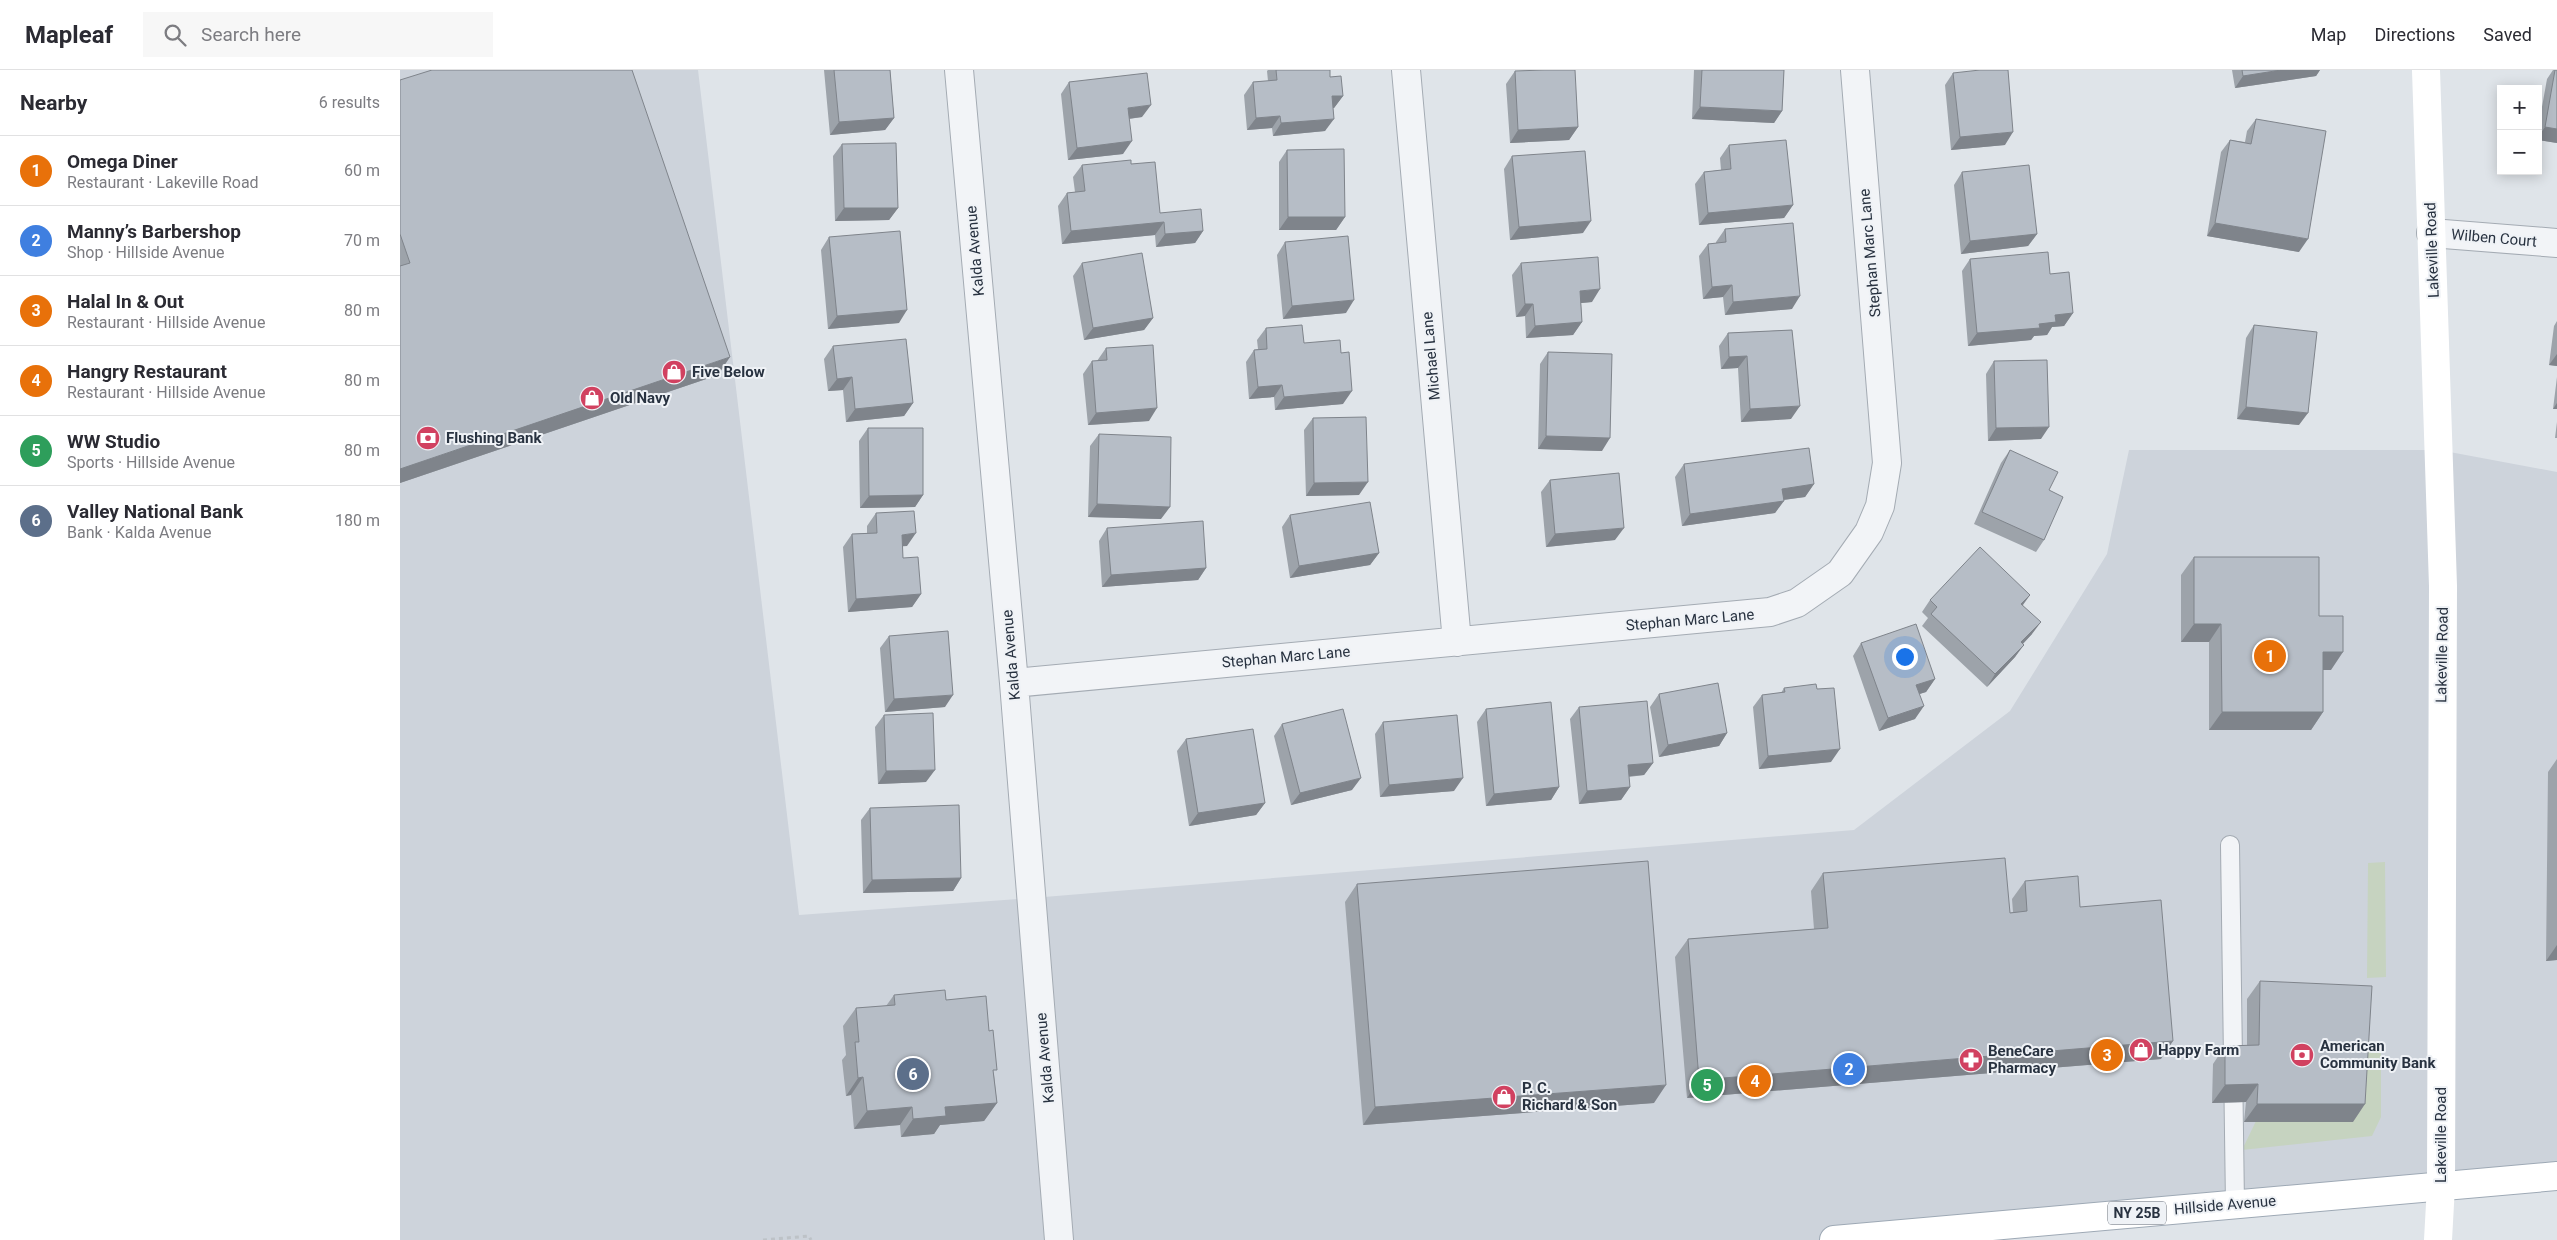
<!DOCTYPE html>
<meta charset="utf-8">
<style>
:root{--surface:#fff;--page:#f7f7f7;--text:#2b2b33;--muted:#7c7c81;--line:#e1e1e2;--accent:#d14160}
body{margin:0;font-family:Roboto,sans-serif;background:var(--page);color:var(--text)}
.controls{position:absolute;right:15px;top:15px;display:grid;overflow:hidden;border-radius:0px;box-shadow:0 2px 12px #0003}
.controls button{width:45px;height:45px;display:grid;place-items:center;padding:0;border:0;border-bottom:1px solid var(--line);background:var(--surface);color:var(--text);font:25px sans-serif}
.you{position:absolute;left:1504px;top:586px;width:18px;height:18px;margin:-12px;border:4px solid #fff;border-radius:50%;background:#1a73e8;box-shadow:0 0 0 8px #1a73e833}
.badge{display:grid;place-items:center;width:32px;height:32px;border-radius:50%;background:var(--accent);color:#fff;font-size:16px;font-weight:700}
.pin{position:absolute;translate:-50% -50%;border:2px solid #fff;box-shadow:0 1px 5px #0006}
.list{margin:0;padding:0;list-style:none}
h2{display:flex;justify-content:space-between;align-items:center;height:65px;margin:0;padding:0 20px;font-size:21px}
h2 small{font-size:16px;font-weight:400;color:var(--muted)}
.list li{display:grid;grid-template-columns:32px 1fr auto;gap:15px;align-items:center;box-sizing:border-box;height:70px;padding:0 20px;border-top:1px solid var(--line)}
.list b{display:block;font-size:19px;white-space:nowrap}
.list p{margin:0;font-size:16px;white-space:nowrap;color:var(--muted)}
.list em{font-size:16px;font-style:normal;color:var(--muted)}
.icon{flex:none;width:28px;height:28px;fill:none;stroke:currentColor;stroke-width:2;stroke-linecap:round;stroke-linejoin:round}
.map{position:relative;flex:none;width:2157px;height:1170px;overflow:hidden}
header{display:flex;align-items:center;gap:30px;box-sizing:border-box;height:70px;padding:0 25px;background:var(--surface);border-bottom:1px solid var(--line)}
header strong{font-size:24px}
nav{display:flex;gap:28px;margin-inline-start:auto;font-size:18px}
.search{width:350px;height:45px;background:var(--page);display:flex;align-items:center;gap:12px;box-sizing:border-box;padding:0 18px;border-radius:0px;color:var(--muted);font-size:19px}
main{display:flex}
aside{flex:1;background:var(--surface)}
.map>svg:first-child{display:block}
.built{fill:#cdd3db}
.green{fill:#c6d3c0}
.lines{fill:none;stroke-linecap:round;stroke-linejoin:round}
.lane-casing{stroke:#a4abb3;stroke-width:20}
.street-casing{stroke:#a4abb3;stroke-width:30}
.primary-casing{stroke:#9ea9b5;stroke-width:30}
.path{stroke:#bdc2c7;stroke-width:3;stroke-dasharray:4 4;stroke-linecap:butt}
.lane{stroke:#f2f4f7;stroke-width:18}
.street{stroke:#f2f4f7;stroke-width:28}
.secondary{stroke:#fff;stroke-width:28}
.primary{stroke:#fff;stroke-width:28}
.wall{fill:#9da3aa}
.shaded-wall{fill:#7f848b}
.building{fill:#b6bdc6;stroke:#7f848b}
.labels{text-anchor:middle;dominant-baseline:central;stroke-width:4;stroke-linejoin:round;paint-order:stroke}
.shield{fill:#eff2f6;stroke:#646c77;stroke-width:1}
.shield-label{font-size:14px;font-weight:bold;fill:#283240}
.street-label{font-size:15px;fill:#283240;stroke:#eff2f6}
.poi-label{font-size:15px;font-weight:bold;fill:#283240;stroke:#eff2f6;text-anchor:start}
</style>
<header>
<strong>Mapleaf</strong>
<div class="search"><svg class="icon" aria-label="search" viewBox="0 0 24 24"><circle cx="10" cy="10" r="6"/><path d="M15 15l6 6"/></svg>Search here</div>
<nav><a>Map</a><a>Directions</a><a>Saved</a></nav>
</header>
<main>
<aside>
<h2>Nearby<small>6 results</small></h2>
<ul class="list">
<li><span class="badge" style="background:#e8710a">1</span><div><b>Omega Diner</b><p>Restaurant · Lakeville Road</p></div><em>60 m</em></li>
<li><span class="badge" style="background:#3f7fe0">2</span><div><b>Manny’s Barbershop</b><p>Shop · Hillside Avenue</p></div><em>70 m</em></li>
<li><span class="badge" style="background:#e8710a">3</span><div><b>Halal In &amp; Out</b><p>Restaurant · Hillside Avenue</p></div><em>80 m</em></li>
<li><span class="badge" style="background:#e8710a">4</span><div><b>Hangry Restaurant</b><p>Restaurant · Hillside Avenue</p></div><em>80 m</em></li>
<li><span class="badge" style="background:#2e9e5b">5</span><div><b>WW Studio</b><p>Sports · Hillside Avenue</p></div><em>80 m</em></li>
<li><span class="badge" style="background:#5c6f8a">6</span><div><b>Valley National Bank</b><p>Bank · Kalda Avenue</p></div><em>180 m</em></li>
</ul>
</aside>
<div class="map">
<svg width="2157" height="1170" viewBox="0 0 2157 1170">
<rect width="100%" height="100%" fill="#dfe4e9"/>
<!-- built -->
<path class="built" d="M0,0H298L399,845L632,828L1454,760L1610,641L1707,484L1729,380H2039L2157,402V1106L1434,1170H0Z"/>
<!-- green -->
<path class="green" d="M1985,792L1986,907L1967,908L1968,793Z
M1981,976V1047L1972,1066L1842,1080L1856,1051L1957,977Z"/>
<g class="lines">
<!-- lane casing -->
<g class="lane-casing">
<path id="lane" d="M1830,775L1835,1134"/>
</g>
<!-- street casing -->
<g class="street-casing">
<path id="street" d="M559,0L614,613L659,1170
M1006,0L1057,572
M2031,163L2157,173
M614,613L1370,542L1397,533L1440,503L1469,462L1480,436L1487,393L1455,0"/>
</g>
<!-- primary casing -->
<g class="primary-casing">
<path id="primary" d="M1434,1170L2157,1106"/>
</g>
<!-- path -->
<path class="path" d="M363,1170L409,1166L411,1170"/>
<!-- lane -->
<use href="#lane" class="lane"/>
<!-- street -->
<use href="#street" class="street"/>
<!-- secondary -->
<path class="secondary" d="M2026,0L2043,516L2041,1116L2038,1170"/>
<!-- primary -->
<use href="#primary" class="primary"/>
</g>
<!-- wall -->
<path class="wall" d="M424,0H490L494,48L485,60L430,65Z
M868,0H930V7L943,26L934,38H933L925,61L873,66L872,58L847,60L844,25L853,12L868,11L867,1Z
M1294,0H1384L1382,41L1374,53L1292,49Z
M1832,0H1920L1916,6L1835,18Z
M2153,0H2157V73L2138,70V59L2147,9Z
M1115,1L1178,57L1169,70L1110,73L1106,14Z
M1553,3L1605,75L1551,80L1545,15Z
M0,10L318,305L0,413Z
M669,12L742,47L729,49L723,84L668,90L661,24Z
M1856,49L1899,182L1807,166L1821,82L1830,70L1845,72L1847,61Z
M442,74L498,138L489,150L435,151L433,86Z
M1329,75L1393,135L1384,148L1299,155L1295,114L1304,102L1321,100L1320,88Z
M887,80L945,147L936,160H879V92Z
M1112,86L1183,163L1110,170L1104,99Z
M682,95L760,143L803,161L795,173L756,177L755,165L662,174L658,136L667,123L675,122L673,107Z
M1562,102L1637,164L1628,176L1561,184L1554,115Z
M1325,159L1392,239L1325,245L1323,227L1303,229L1299,186L1308,174L1316,173V172Z
M429,167L499,253L428,259L421,180Z
M885,172L946,243L883,249L877,185Z
M1570,189L1650,204L1673,243L1664,256L1652,257L1647,265L1634,266L1631,270L1568,276L1562,201Z
M682,193L753,248L744,260L684,270L673,206Z
M1121,193L1192,232L1181,233L1182,252L1173,265L1126,268L1125,246L1116,247L1112,205Z
M2157,251V296L2149,295L2154,256Z
M1854,255L1899,355L1837,349L1846,268Z
M866,258L904,273L943,334L875,340L874,327L849,329L846,292L854,280L858,279L857,270Z
M1392,260L1391,349L1341,352L1338,298L1321,299L1319,276L1328,263Z
M433,276L513,333L504,346L446,352L443,320L428,321L424,289Z
M706,278L749,351L688,355L683,304L692,291H697Z
M1148,282L1202,381L1138,379L1140,294Z
M1594,291L1641,369L1588,371L1586,304Z
M2157,307V339H2153Z
M913,348L959,425L906,426L904,360Z
M2157,352V368H2155Z
M468,358L523,425L515,437L460,438L459,371Z
M699,364L761,449L688,447L690,376Z
M1610,380L1649,420L1644,470L1636,482L1574,454L1601,393Z
M1284,394L1414,414L1405,427L1384,430L1375,443L1282,456L1275,407Z
M1150,410L1215,470L1146,477L1141,422Z
M476,443L507,476H502L503,488L521,524L512,537L448,542L443,477L452,464L467,463V456Z
M890,445L979,483L970,495L890,508L882,457Z
M707,458L806,498L798,510L702,517L699,471Z
M1794,487L1919,546L1931,600H1923V642L1911,660H1809V572H1781V505Z
M1630,525L1623,535L1632,564L1623,574L1615,587L1587,617L1522,556L1528,548L1522,542L1530,530Z
M489,566L545,637L485,642L480,578Z
M1461,573L1535,609L1526,622L1519,624L1515,649L1479,661L1453,586Z
M1384,618L1417,619L1431,692L1359,699L1353,637L1362,625L1381,623Z
M1259,624L1327,663L1319,676L1259,687L1250,637Z
M1179,637L1253,693L1244,705L1229,707L1230,717L1221,730L1179,734L1170,649Z
M1086,639L1159,717L1151,730L1086,736L1077,652Z
M484,645L526,712L478,714L475,657Z
M983,652L1054,721L980,727L975,664Z
M882,654L952,720L891,735L874,666Z
M786,669L865,733L856,745L789,756L777,681Z
M2157,689V890L2146,891L2148,702Z
M470,738L561,808L553,821L463,823L461,750Z
M1423,803L1610,843L1613,842L1612,829L1625,811L1680,837L1761,989L1287,1028L1275,887L1288,869L1414,859L1411,821Z
M957,814L1254,1033L963,1055L945,832Z
M1860,911L1953,1052H1844L1846,1032L1812,1033L1813,994L1825,976H1847V929Z
M494,925L546,930L594,1005L597,1033L584,1051L540,1055L534,1064L501,1067L500,1055L454,1059L451,1025L446,1026L442,990L446,985L443,956L456,938L486,936Z"/>
<!-- shaded-wall -->
<path class="shaded-wall" d="M1881,0H1920L1916,6L1835,18L1843,6Z
M932,26H943L934,38L923,39Z
M751,35L742,47L719,50L728,38Z
M1300,37L1382,41L1374,53L1292,49Z
M880,46L872,58L847,60L856,48Z
M494,48L485,60L430,65L439,52Z
M934,49L925,61L873,66L881,53Z
M1178,57L1169,70L1110,73L1118,60Z
M2145,57L2157,59V73L2138,70V67Z
M1613,62L1605,75L1551,80L1560,67Z
M732,71L723,84L668,90L677,78Z
M1393,135L1384,148L1299,155L1308,143Z
M444,138H498L489,150L435,151Z
M888,147H945L936,160H879Z
M1191,151L1183,163L1110,170L1119,157Z
M764,152L755,165L662,174L671,161Z
M1815,153L1908,169L1899,182L1807,166Z
M803,161L795,173L756,177L765,164Z
M1637,164L1628,176L1561,184L1570,171Z
M1332,215L1323,227L1303,229L1312,217Z
M1200,219L1192,232L1171,234L1180,221Z
M1400,226L1392,239L1325,245L1333,232Z
M954,230L946,243L883,249L892,236Z
M1125,234H1133L1125,246L1116,247Z
M507,240L499,253L428,259L437,246Z
M1673,243L1664,256L1652,257L1647,265L1634,266L1631,270L1568,276L1577,263L1639,254L1655,245Z
M753,248L744,260L684,270L693,258Z
M1182,252L1173,265L1126,268L1135,256Z
M2157,284V296L2149,295Z
M1347,286L1338,298L1321,299L1329,287Z
M330,287L318,305L0,413V399Z
M452,307L443,320L428,321L437,309Z
M882,315L874,327L849,329L858,317Z
M952,321L943,334L875,340L884,327Z
M513,333L504,346L446,352L455,339Z
M2157,333V339H2153Z
M1400,336L1391,349L1341,352L1350,339Z
M1846,337L1908,343L1899,355L1837,349Z
M757,338L749,351L688,355L696,343Z
M1649,357L1641,369L1588,371L1596,358Z
M1146,366L1210,368L1202,381L1138,379Z
M968,412L959,425L906,426L914,413Z
M1414,414L1405,427L1373,431L1382,419Z
M523,425L515,437L460,438L469,426Z
M1384,431L1375,443L1282,456L1290,444Z
M697,434L770,437L761,449L688,447Z
M1224,458L1215,470L1146,477L1155,464Z
M516,463L507,476L493,477L502,465Z
M979,483L970,495L890,508L899,496Z
M806,498L798,510L702,517L711,505Z
M521,524L512,537L448,542L456,529Z
M1630,525L1621,537V534Z
M1641,552L1632,564L1612,585L1621,572Z
M1794,554H1821L1809,572H1781Z
M1624,575L1615,587L1587,617L1595,604Z
M1923,582H1943L1931,600H1911Z
M1535,609L1526,622L1507,628L1516,615Z
M553,625L545,637L485,642L494,629Z
M1524,636L1515,649L1479,661L1488,648Z
M1822,642H1923L1911,660H1809Z
M1327,663L1319,676L1259,687L1268,675Z
M1440,679L1431,692L1359,699L1368,686Z
M1253,693L1244,705L1219,707L1228,695Z
M535,700L526,712L478,714L486,701Z
M961,708L952,720L891,735L900,723Z
M1063,708L1054,721L980,727L989,715Z
M1159,717L1151,730L1086,736L1094,724Z
M1230,717L1221,730L1179,734L1187,721Z
M865,733L856,745L789,756L798,743Z
M561,808L553,821L463,823L472,810Z
M2157,875V890L2146,891Z
M1773,971L1761,989L1287,1028L1299,1010Z
M463,1007L451,1025L446,1026L458,1008Z
M1858,1014L1846,1032L1812,1033L1825,1015Z
M1266,1015L1254,1033L963,1055L975,1037Z
M597,1033L584,1051L540,1055L534,1064L501,1067L513,1049L545,1037Z
M1857,1034H1965L1953,1052H1844Z
M512,1037L500,1055L454,1059L467,1041Z"/>
<!-- building -->
<path class="building" d="M32,0H232L330,287L0,399V196L10,193L0,164V10Z
M434,0H490L494,48L439,52Z
M876,0H930V7L941,6L943,26H932L934,49L881,53L880,46L856,48L853,12L877,10Z
M1144,0H1175L1178,57L1118,60L1115,1Z
M1302,0H1384L1382,41L1300,37Z
M1580,0H1608L1613,62L1560,67L1553,3Z
M1842,0H1881L1843,6Z
M2155,0H2157V59L2145,57Z
M747,3L751,35L728,38L732,71L677,78L669,12Z
M1856,49L1926,61L1908,169L1815,153L1830,70L1851,74Z
M1386,70L1393,135L1308,143L1304,102L1331,99L1329,75Z
M496,73L498,138H444L442,74Z
M944,79L945,147H888L887,80Z
M1185,81L1191,151L1119,157L1112,86Z
M731,90V94L755,92L760,143L801,139L803,161L765,164L764,152L671,161L667,123L685,121L682,95Z
M1629,95L1637,164L1570,171L1562,102Z
M1393,153L1400,226L1333,232L1332,215L1312,217L1308,174L1326,172L1325,159Z
M500,161L507,240L437,246L429,167Z
M948,166L954,230L892,236L885,172Z
M1648,182L1650,204L1669,202L1673,243L1655,245L1656,252L1639,254L1640,258L1577,263L1570,189Z
M742,183L753,248L693,258L682,193Z
M1198,187L1200,219L1180,221L1182,252L1135,256L1133,234H1125L1121,193Z
M902,255L904,273L940,270L941,283L949,282L952,321L884,327L882,315L858,317L854,280L867,279L866,258Z
M1854,255L1917,262L1908,343L1846,337Z
M1392,260L1400,336L1350,339L1347,286L1329,287L1328,263Z
M506,269L513,333L455,339L452,307L437,309L433,276Z
M753,275L757,338L696,343L692,291L707,290L706,278Z
M1148,282L1212,284L1210,368L1146,366Z
M1647,290L1649,357L1596,358L1594,291Z
M966,347L968,412L914,413L913,348Z
M468,358H523V425L469,426Z
M699,364L771,367L770,437L697,434Z
M1409,378L1414,414L1382,419L1384,431L1290,444L1284,394Z
M1610,380L1658,402L1649,420L1663,427L1644,470L1582,442Z
M1219,403L1224,458L1155,464L1150,410Z
M970,432L979,483L899,496L890,445Z
M514,441L516,463L502,465L503,488L518,487L521,524L456,529L452,464L477,463L476,443Z
M803,451L806,498L711,505L707,458Z
M1580,477L1630,525L1621,534L1641,552L1621,572L1624,575L1595,604L1531,544L1537,537L1530,530Z
M1794,487H1919V546H1943V582H1923V642H1822L1821,554H1794Z
M1516,554L1535,609L1516,615L1524,636L1488,648L1461,573Z
M548,561L553,625L494,629L489,566Z
M1318,613L1327,663L1268,675L1259,624Z
M1416,614L1417,619L1434,618L1440,679L1368,686L1362,625L1385,622L1384,618Z
M1247,631L1253,693L1228,695L1230,717L1187,721L1179,637Z
M1151,632L1159,717L1094,724L1086,639Z
M943,639L961,708L900,723L882,654Z
M533,643L535,700L486,701L484,645Z
M1057,645L1063,708L989,715L983,652Z
M853,659L865,733L798,743L786,669Z
M559,735L561,808L472,810L470,738Z
M1605,788L1610,843L1627,841L1625,811L1678,806L1680,837L1761,830L1773,971L1299,1010L1288,869L1428,858L1423,803Z
M1248,791L1266,1015L975,1037L957,814Z
M1860,911L1972,916L1965,1034H1857L1858,1014L1825,1015V976L1859,975Z
M545,920L546,930L586,926L589,961L593,960L597,1000H593L597,1033L545,1037L546,1046L513,1049L512,1037L467,1041L463,1007L458,1008L455,972H459L456,938L495,935L494,925Z"/>
<!-- icons -->
<defs>
<g id="shop-disc" transform="scale(1.25)"><circle r="9.5" fill="#d14160" stroke="#eff2f6"/><path d="M-5-2.5h2.3a2.7 3.5 0 0 1 5.4 0H5L5.5 6h-11ZM-1.5-2.5h3a1.5 2.3 0 0 0-3 0Z" fill="#fff"/></g>
<g id="bank-disc" transform="scale(1.25)"><circle r="9.5" fill="#d14160" stroke="#eff2f6"/><path d="M-6-4H6V4H-6ZM0-2.3a2.3 2.3 0 1 0 0 4.6a2.3 2.3 0 1 0 0-4.6Z" fill="#fff"/></g>
<g id="pharmacy-disc" transform="scale(1.25)"><circle r="9.5" fill="#d14160" stroke="#eff2f6"/><path d="M-2-6h4v4h4v4h-4v4h-4v-4h-4v-4h4Z" fill="#fff"/></g>
</defs>
<g fill-rule="evenodd">
<use href="#shop-disc" x="274" y="302"/>
<use href="#shop-disc" x="192" y="328"/>
<use href="#bank-disc" x="28" y="368"/>
<use href="#shop-disc" x="1741" y="980"/>
<use href="#bank-disc" x="1902" y="985"/>
<use href="#pharmacy-disc" x="1571" y="990"/>
<use href="#shop-disc" x="1104" y="1027"/>
</g>
<g class="labels">
<!-- shield labels -->
<rect class="shield" x="1708" y="1131.5" width="58" height="23" rx="4"/>
<g class="shield-label">
<text x="1737" y="1143">NY 25B</text>
</g>
<!-- street labels -->
<g class="street-label">
<text transform="translate(2094 168) rotate(5)">Wilben Court</text>
<text transform="translate(2032 180) rotate(-92)">Lakeville Road</text>
<text transform="translate(575 181) rotate(-95)">Kalda Avenue</text>
<text transform="translate(1470 183) rotate(-95)">Stephan Marc Lane</text>
<text transform="translate(1031 286) rotate(-95)">Michael Lane</text>
<text transform="translate(1290 550) rotate(-5)">Stephan Marc Lane</text>
<text transform="translate(611 585) rotate(-95)">Kalda Avenue</text>
<text transform="translate(2042 585) rotate(-89)">Lakeville Road</text>
<text transform="translate(886 587) rotate(-5)">Stephan Marc Lane</text>
<text transform="translate(645 988) rotate(-95)">Kalda Avenue</text>
<text transform="translate(2041 1065) rotate(-90)">Lakeville Road</text>
<text transform="translate(1825 1135) rotate(-5)">Hillside Avenue</text>
</g>
<!-- poi labels -->
<g class="poi-label">
<text x="292" y="302">Five Below</text>
<text x="210" y="328">Old Navy</text>
<text x="46" y="368">Flushing Bank</text>
<text x="1920" y="976">American<tspan x="1920" dy="17">Community Bank</tspan></text>
<text x="1758" y="980">Happy Farm</text>
<text x="1588" y="981">BeneCare<tspan x="1588" dy="17">Pharmacy</tspan></text>
<text x="1122" y="1018">P. C.<tspan x="1122" dy="17">Richard &amp; Son</tspan></text>
</g>
</g>
</svg>
<div class="controls">
<button>+</button>
<button>−</button>
</div>
<div class="you"></div>
<div class="pin badge" style="left:1870px;top:586px;background:#e8710a">1</div>
<div class="pin badge" style="left:1449px;top:999px;background:#3f7fe0">2</div>
<div class="pin badge" style="left:1707px;top:985px;background:#e8710a">3</div>
<div class="pin badge" style="left:1355px;top:1011px;background:#e8710a">4</div>
<div class="pin badge" style="left:1307px;top:1015px;background:#2e9e5b">5</div>
<div class="pin badge" style="left:513px;top:1004px;background:#5c6f8a">6</div>
</div>
</main>
